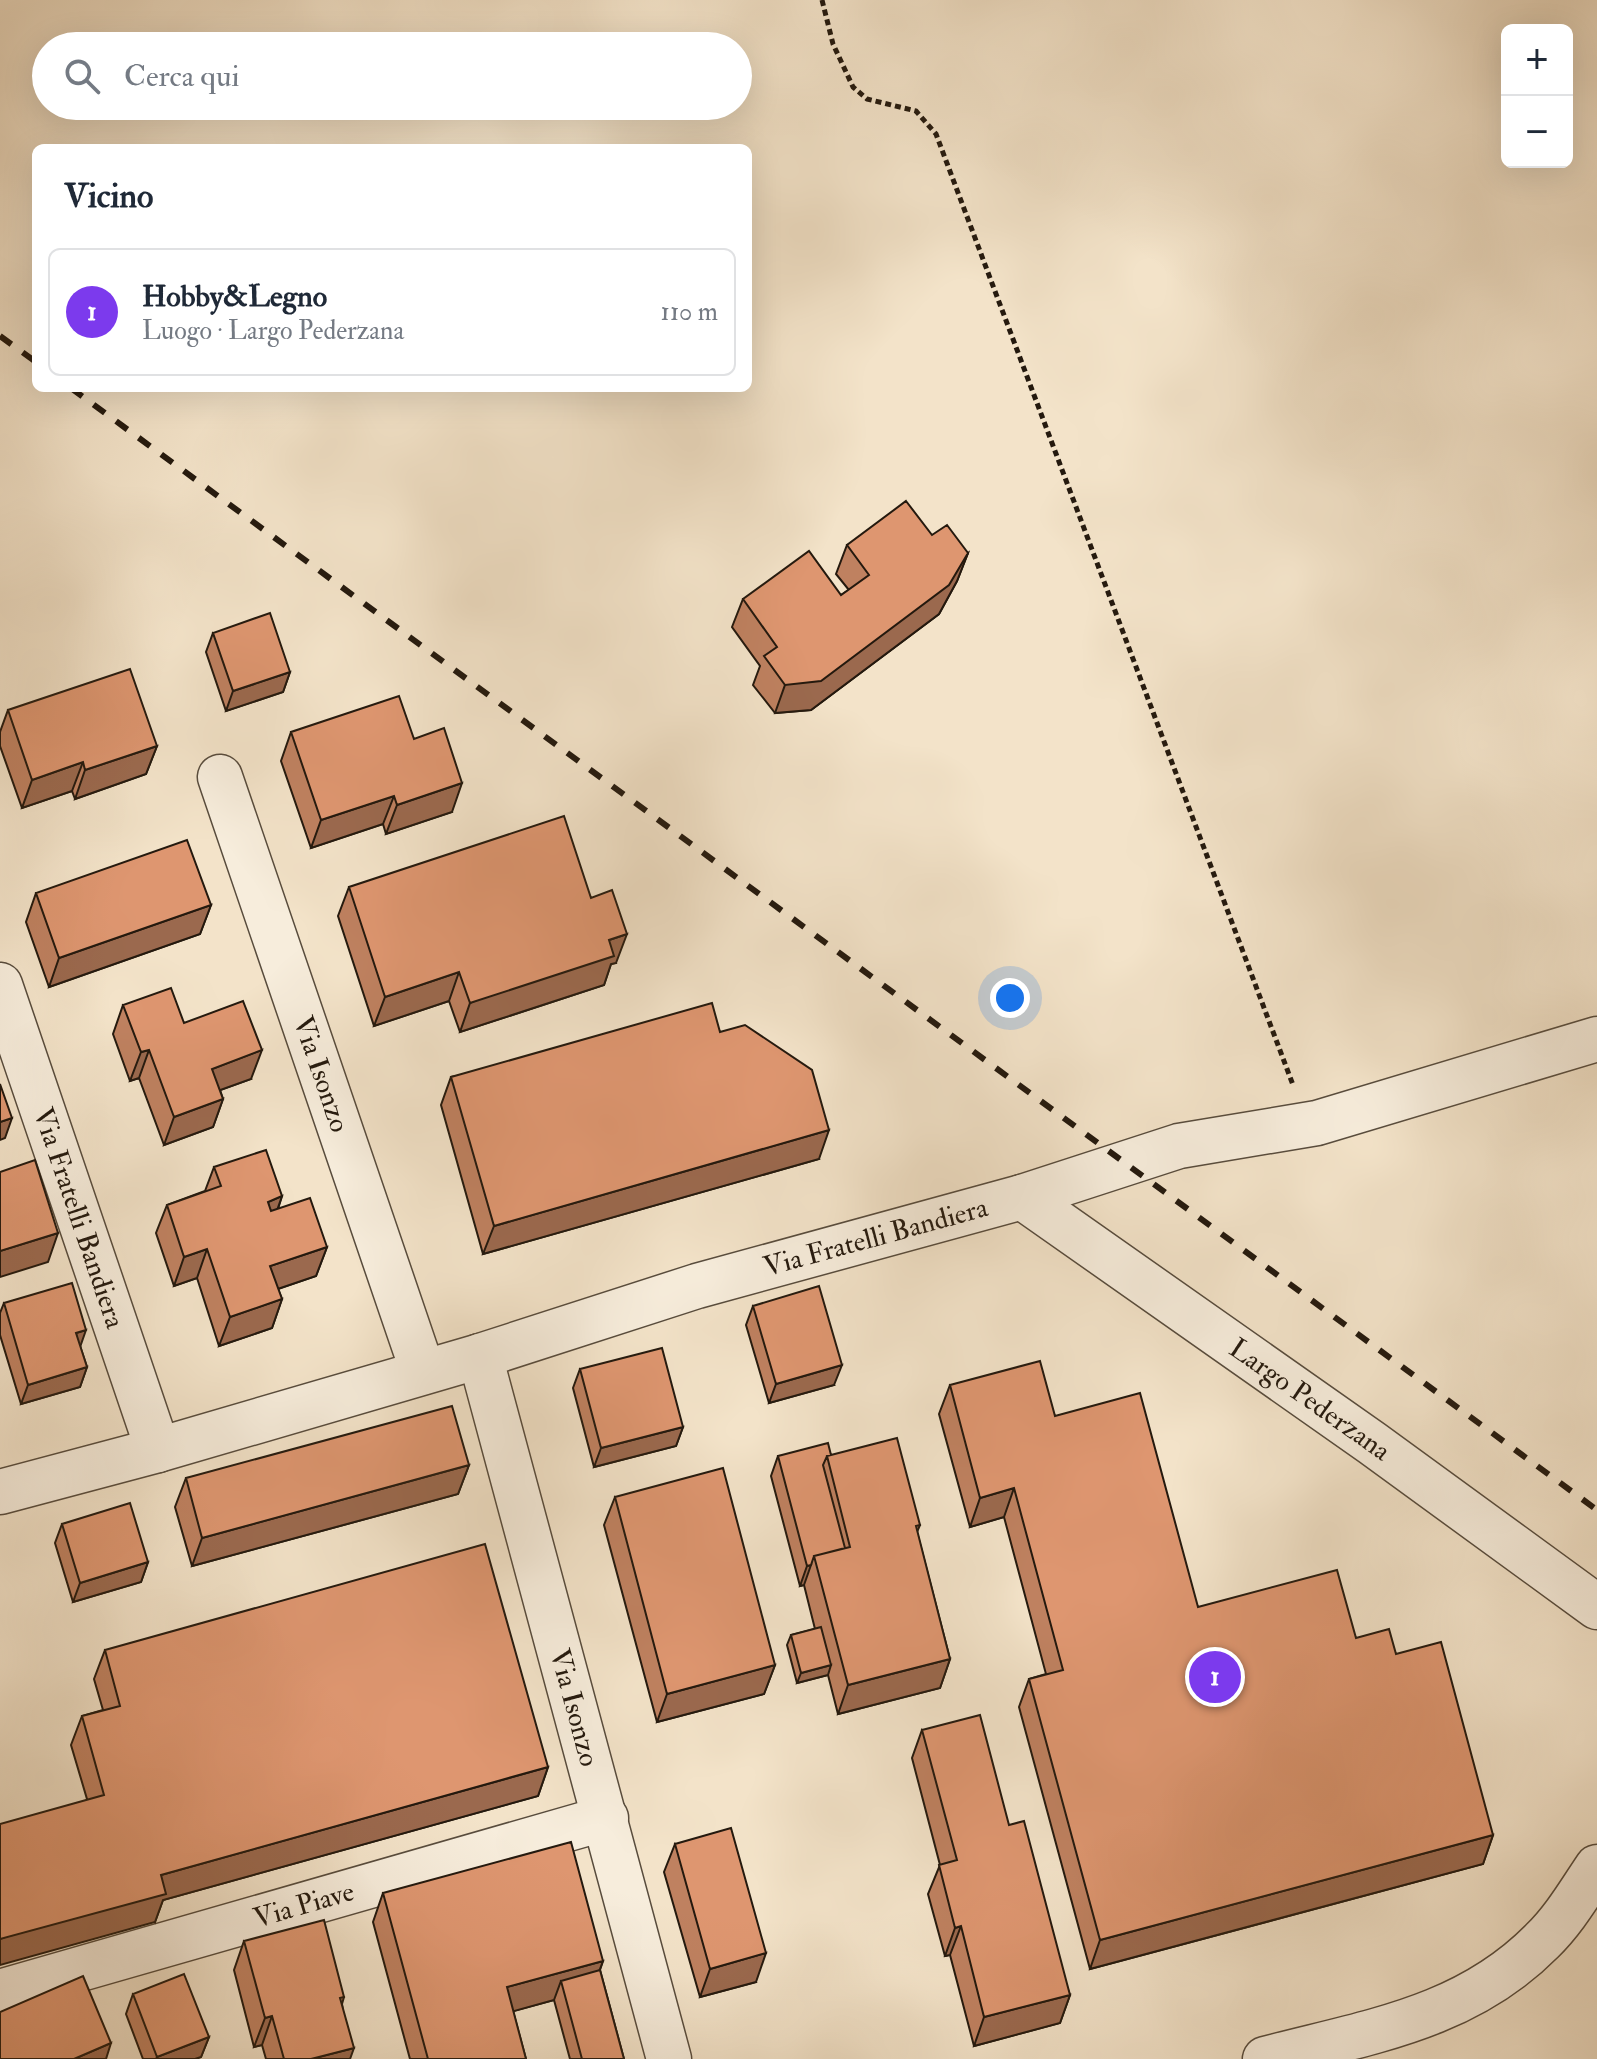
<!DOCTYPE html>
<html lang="it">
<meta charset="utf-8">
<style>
:root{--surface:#fff;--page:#f2f2f3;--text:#1f2937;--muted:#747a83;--line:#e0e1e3;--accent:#7c3aed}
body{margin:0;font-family:"IM FELL Double Pica",serif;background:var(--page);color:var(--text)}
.controls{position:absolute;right:24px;top:24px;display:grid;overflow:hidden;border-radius:12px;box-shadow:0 8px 32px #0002}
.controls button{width:72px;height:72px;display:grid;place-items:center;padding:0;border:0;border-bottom:2px solid var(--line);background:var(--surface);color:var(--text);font:40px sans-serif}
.you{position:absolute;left:1010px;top:998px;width:28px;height:28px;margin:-20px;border:6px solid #fff;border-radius:50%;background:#1a73e8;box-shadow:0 0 0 12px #1a73e833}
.badge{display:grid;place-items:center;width:52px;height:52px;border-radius:50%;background:var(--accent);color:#fff;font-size:26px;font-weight:700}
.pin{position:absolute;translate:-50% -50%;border:4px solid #fff;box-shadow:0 2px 8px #0006}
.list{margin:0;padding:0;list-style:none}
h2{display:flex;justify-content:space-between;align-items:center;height:104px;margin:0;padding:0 32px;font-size:34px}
h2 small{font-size:26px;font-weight:400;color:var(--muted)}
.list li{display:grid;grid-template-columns:52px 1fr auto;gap:24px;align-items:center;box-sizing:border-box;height:128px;margin:0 16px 16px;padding:0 16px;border:2px solid var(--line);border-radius:12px}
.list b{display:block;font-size:30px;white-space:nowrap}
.list p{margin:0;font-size:26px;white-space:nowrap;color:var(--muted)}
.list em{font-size:26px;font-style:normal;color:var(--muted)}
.icon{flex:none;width:44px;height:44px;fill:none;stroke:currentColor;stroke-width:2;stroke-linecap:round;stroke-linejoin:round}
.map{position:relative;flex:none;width:1597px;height:2059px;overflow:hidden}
.search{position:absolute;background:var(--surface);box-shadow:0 8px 32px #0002;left:32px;top:32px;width:720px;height:88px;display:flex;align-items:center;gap:20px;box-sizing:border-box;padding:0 28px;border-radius:44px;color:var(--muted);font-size:30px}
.panel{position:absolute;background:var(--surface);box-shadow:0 8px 32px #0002;left:32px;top:144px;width:720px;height:248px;border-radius:12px}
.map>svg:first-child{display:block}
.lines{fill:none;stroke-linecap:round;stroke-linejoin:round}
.minor-casing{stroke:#584c3d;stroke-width:47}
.path{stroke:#24190e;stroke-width:5;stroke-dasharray:6 4;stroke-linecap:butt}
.minor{stroke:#f7eddc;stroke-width:44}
.rail{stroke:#24190e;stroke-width:6;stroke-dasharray:14 14;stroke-linecap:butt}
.wall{fill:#bf8160;stroke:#24190e;stroke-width:2}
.shaded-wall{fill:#9b694e;stroke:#24190e;stroke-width:2}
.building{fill:#de9670;stroke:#24190e;stroke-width:2}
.labels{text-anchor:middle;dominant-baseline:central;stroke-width:6;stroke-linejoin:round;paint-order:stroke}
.street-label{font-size:28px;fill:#24190e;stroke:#f7eddc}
</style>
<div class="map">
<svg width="1597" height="2059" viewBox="0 0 1597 2059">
<rect width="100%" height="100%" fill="#f3e3c9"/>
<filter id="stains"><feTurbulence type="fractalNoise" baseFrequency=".0025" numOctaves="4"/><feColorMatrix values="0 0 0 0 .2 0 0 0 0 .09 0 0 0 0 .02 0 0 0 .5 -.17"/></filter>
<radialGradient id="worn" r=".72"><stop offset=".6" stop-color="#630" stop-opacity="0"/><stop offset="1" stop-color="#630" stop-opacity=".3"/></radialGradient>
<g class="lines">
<!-- minor casing -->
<g class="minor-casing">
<g id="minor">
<path id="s1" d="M220,777L423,1372"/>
<path id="s2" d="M0,985L158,1450"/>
<path id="s3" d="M1022,1197L1372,1443L1597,1607"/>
<path id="s4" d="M480,1356L669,2059"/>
<path id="s5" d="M0,1492L158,1450L480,1356L697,1286L1022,1197L1179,1146L1317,1123L1597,1039"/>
<path id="s6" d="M0,1992L606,1818"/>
<path d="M1265,2059C1367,2032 1465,2019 1542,1941C1564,1920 1580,1892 1597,1867"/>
</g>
</g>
<!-- path -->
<path class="path" d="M822,0L833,44L853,87L867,99L916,111L936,134L1293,1085"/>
<!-- minor -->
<use href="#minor" class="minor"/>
<!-- rail -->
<path class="rail" d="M0,336L36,362
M71,388L1597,1510"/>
</g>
<!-- wall -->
<path class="wall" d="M932,535L968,553L957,581L939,614L811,710L775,713L753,685L760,666L732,627L743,599L841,595L849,590L836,574L847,545Z
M213,633L290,672L283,692L226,711L206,652Z
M8,710L157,746L146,774L75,799L72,791L22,808L0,746V732Z
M291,732L414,739L452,812L386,834L383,824L311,848L281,761Z
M349,887L591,898L616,963L611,964L604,985L460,1032L449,1001L374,1026L338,916Z
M36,893L211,905L200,934L49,987L26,922Z
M123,1005L184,1023L251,1079L220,1090L223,1099L213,1127L164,1145L139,1078L130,1081L113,1034Z
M720,1032L819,1159L483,1254L441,1105L451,1077Z
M214,1167L282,1196L278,1209L327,1247L316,1276L278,1289L282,1299L272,1328L219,1346L197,1278L174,1286L156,1233L167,1205L205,1191Z
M4,1303L80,1346L87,1367L80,1387L21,1404L0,1335V1313Z
M753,1306L834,1385L769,1403L746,1325Z
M580,1369L683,1427L676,1446L594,1467L573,1388Z
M950,1385L1055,1416L1198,1607L1356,1638L1396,1654L1493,1835L1483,1864L1090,1969L1019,1707L1029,1679L1046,1674L1004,1517L970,1527L939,1414Z
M831,1455L920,1525L917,1532L950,1659L940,1688L838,1714L828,1675L797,1683L787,1645L791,1635L815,1629L804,1585L800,1586L771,1476L778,1456Z
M469,1465L458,1494L192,1566L175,1507L186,1478Z
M615,1497L775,1665L764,1694L657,1722L604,1525Z
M62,1524L148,1562L141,1582L73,1602L55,1543Z
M105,1650L548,1767L538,1796L163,1900L155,1922L87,1799L71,1745L82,1716L103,1710L94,1679Z
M922,1730L1009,1825L1070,1995L1060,2023L974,2046L950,1955L945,1956L928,1894L940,1865L912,1758Z
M675,1844L756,1982L700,1997L664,1872Z
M383,1893L603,1961L600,1970L624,2059H570L554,2000L513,2011L526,2059H410L373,1922Z
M244,1941L344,1997L342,2004L350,2059H266L262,2045L254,2047L234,1970Z
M133,1994L209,2037L201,2057L195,2059H143L126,2014Z"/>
<!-- shaded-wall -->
<path class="shaded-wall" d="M968,553L957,581L939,614L811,710L775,713L785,685Z
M290,672L283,692L226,711L233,691Z
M157,746L146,774L75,799L85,770Z
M83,762L72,791L22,808L32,780Z
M462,783L452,812L386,834L397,805Z
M394,796L383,824L311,848L321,820Z
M211,905L200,934L49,987L59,958Z
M627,934L616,963L611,964L604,985L460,1032L470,1003L609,940Z
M459,972L449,1001L374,1026L385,997Z
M149,1050L139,1078L130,1081L141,1052Z
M262,1050L251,1079L201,1097L212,1069Z
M223,1099L213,1127L164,1145L174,1117Z
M12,1118L5,1138L0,1140V1122Z
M829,1130L819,1159L483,1254L494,1226Z
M282,1196L272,1225L268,1202Z
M58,1233L48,1262L0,1277V1251Z
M327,1247L316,1276L260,1295L270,1266Z
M207,1249L197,1278L174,1286L184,1257Z
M282,1299L272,1328L219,1346L230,1317Z
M86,1330L79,1350L76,1333Z
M842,1365L834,1385L769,1403L776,1384Z
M87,1367L80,1387L21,1404L28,1385Z
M683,1427L676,1446L594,1467L601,1448Z
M469,1465L458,1494L192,1566L202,1538Z
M1014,1488L1004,1517L970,1527L980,1498Z
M148,1562L141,1582L73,1602L80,1583Z
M811,1565L804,1585L800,1586L807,1566Z
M950,1659L940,1688L838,1714L848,1685Z
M775,1665L764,1694L657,1722L667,1694Z
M831,1665L828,1675L797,1683L801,1673Z
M548,1767L538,1796L163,1900L155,1922L0,1965V1939L161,1875Z
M1493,1835L1483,1864L1090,1969L1100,1940Z
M961,1926L950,1955L945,1956L955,1928Z
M766,1953L756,1982L700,1997L710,1969Z
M603,1961L592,1990L561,1981L554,2000L496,2016L507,1987Z
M1070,1995L1060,2023L974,2046L984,2017Z
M272,2016L262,2045L254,2047L265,2018Z
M209,2037L201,2057L195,2059H156L157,2057Z
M111,2043L106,2059H74Z
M354,2048L350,2059H311Z"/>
<!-- building -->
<path class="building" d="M906,501L932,535L947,525L968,553L949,585L821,681L785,685L764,656L777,647L743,599L809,551L841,595L869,575L847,545Z
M270,613L290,672L233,691L213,633Z
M130,669L157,746L85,770L83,762L32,780L8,710Z
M399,696L414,739L444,728L462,783L397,805L394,796L321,820L291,732Z
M564,816L591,898L612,890L627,934L609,940L614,956L470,1003L459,972L385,997L349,887Z
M187,840L211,905L59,958L36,893Z
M171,988L184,1023L243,1001L262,1050L212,1069L223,1099L174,1117L149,1050L141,1052L123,1005Z
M712,1003L720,1032L745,1025L812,1070L829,1130L494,1226L451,1077Z
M0,1084L12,1118L0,1122Z
M266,1150L282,1196L268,1202L271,1211L310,1198L327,1247L270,1266L282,1299L230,1317L207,1249L184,1257L167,1205L221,1186L214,1167Z
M35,1160L58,1233L0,1251V1172Z
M72,1283L86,1330L76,1333L87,1367L28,1385L4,1303Z
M819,1286L842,1365L776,1384L753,1306Z
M662,1348L683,1427L601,1448L580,1369Z
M1040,1361L1055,1416L1140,1393L1198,1607L1337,1570L1356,1638L1389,1629L1396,1654L1441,1642L1493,1835L1100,1940L1029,1679L1063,1670L1014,1488L980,1498L950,1385Z
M452,1406L469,1465L202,1538L186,1478Z
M897,1438L920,1525L916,1526L950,1659L848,1685L814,1556L850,1547L827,1456Z
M828,1443L831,1455L827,1456L823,1465L845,1548L814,1556L811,1565L807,1566L778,1456Z
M723,1468L775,1665L667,1694L615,1497Z
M130,1503L148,1562L80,1583L62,1524Z
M485,1544L548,1767L161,1875L166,1894L0,1939V1824L104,1795L82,1716L120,1706L105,1650Z
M821,1627L831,1665L801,1673L791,1635Z
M980,1715L1009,1825L1024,1821L1070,1995L984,2017L961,1926L955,1928L939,1865L957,1860L922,1730Z
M731,1828L766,1953L710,1969L675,1844Z
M571,1842L603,1961L507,1987L526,2059H428L383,1893Z
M324,1920L344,1997L340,1998L354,2048L311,2059H284L272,2016L265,2018L244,1941Z
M600,1970L624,2059H582L561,1981Z
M184,1974L209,2037L157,2057L133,1994Z
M83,1976L111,2043L74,2059H0V2012Z"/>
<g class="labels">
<!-- street labels -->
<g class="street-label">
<text stroke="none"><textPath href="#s1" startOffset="314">Via Isonzo</textPath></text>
<text stroke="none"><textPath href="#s2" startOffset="246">Via Fratelli Bandiera</textPath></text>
<text stroke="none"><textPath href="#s5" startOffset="912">Via Fratelli Bandiera</textPath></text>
<text stroke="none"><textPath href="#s3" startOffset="352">Largo Pederzana</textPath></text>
<text stroke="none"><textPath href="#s4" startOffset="364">Via Isonzo</textPath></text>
<text stroke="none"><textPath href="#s6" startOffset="316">Via Piave</textPath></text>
</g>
</g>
<rect width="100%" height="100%" filter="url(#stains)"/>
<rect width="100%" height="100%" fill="url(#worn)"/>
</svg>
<div class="controls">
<button>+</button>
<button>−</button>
</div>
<div class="you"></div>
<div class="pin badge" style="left:1215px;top:1677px">1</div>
<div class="search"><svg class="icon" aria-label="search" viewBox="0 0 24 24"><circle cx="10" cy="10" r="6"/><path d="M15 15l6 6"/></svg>Cerca qui</div>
<section class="panel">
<h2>Vicino<small></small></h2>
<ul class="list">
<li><span class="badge">1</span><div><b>Hobby&amp;Legno</b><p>Luogo · Largo Pederzana</p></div><em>110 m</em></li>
</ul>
</section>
</div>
